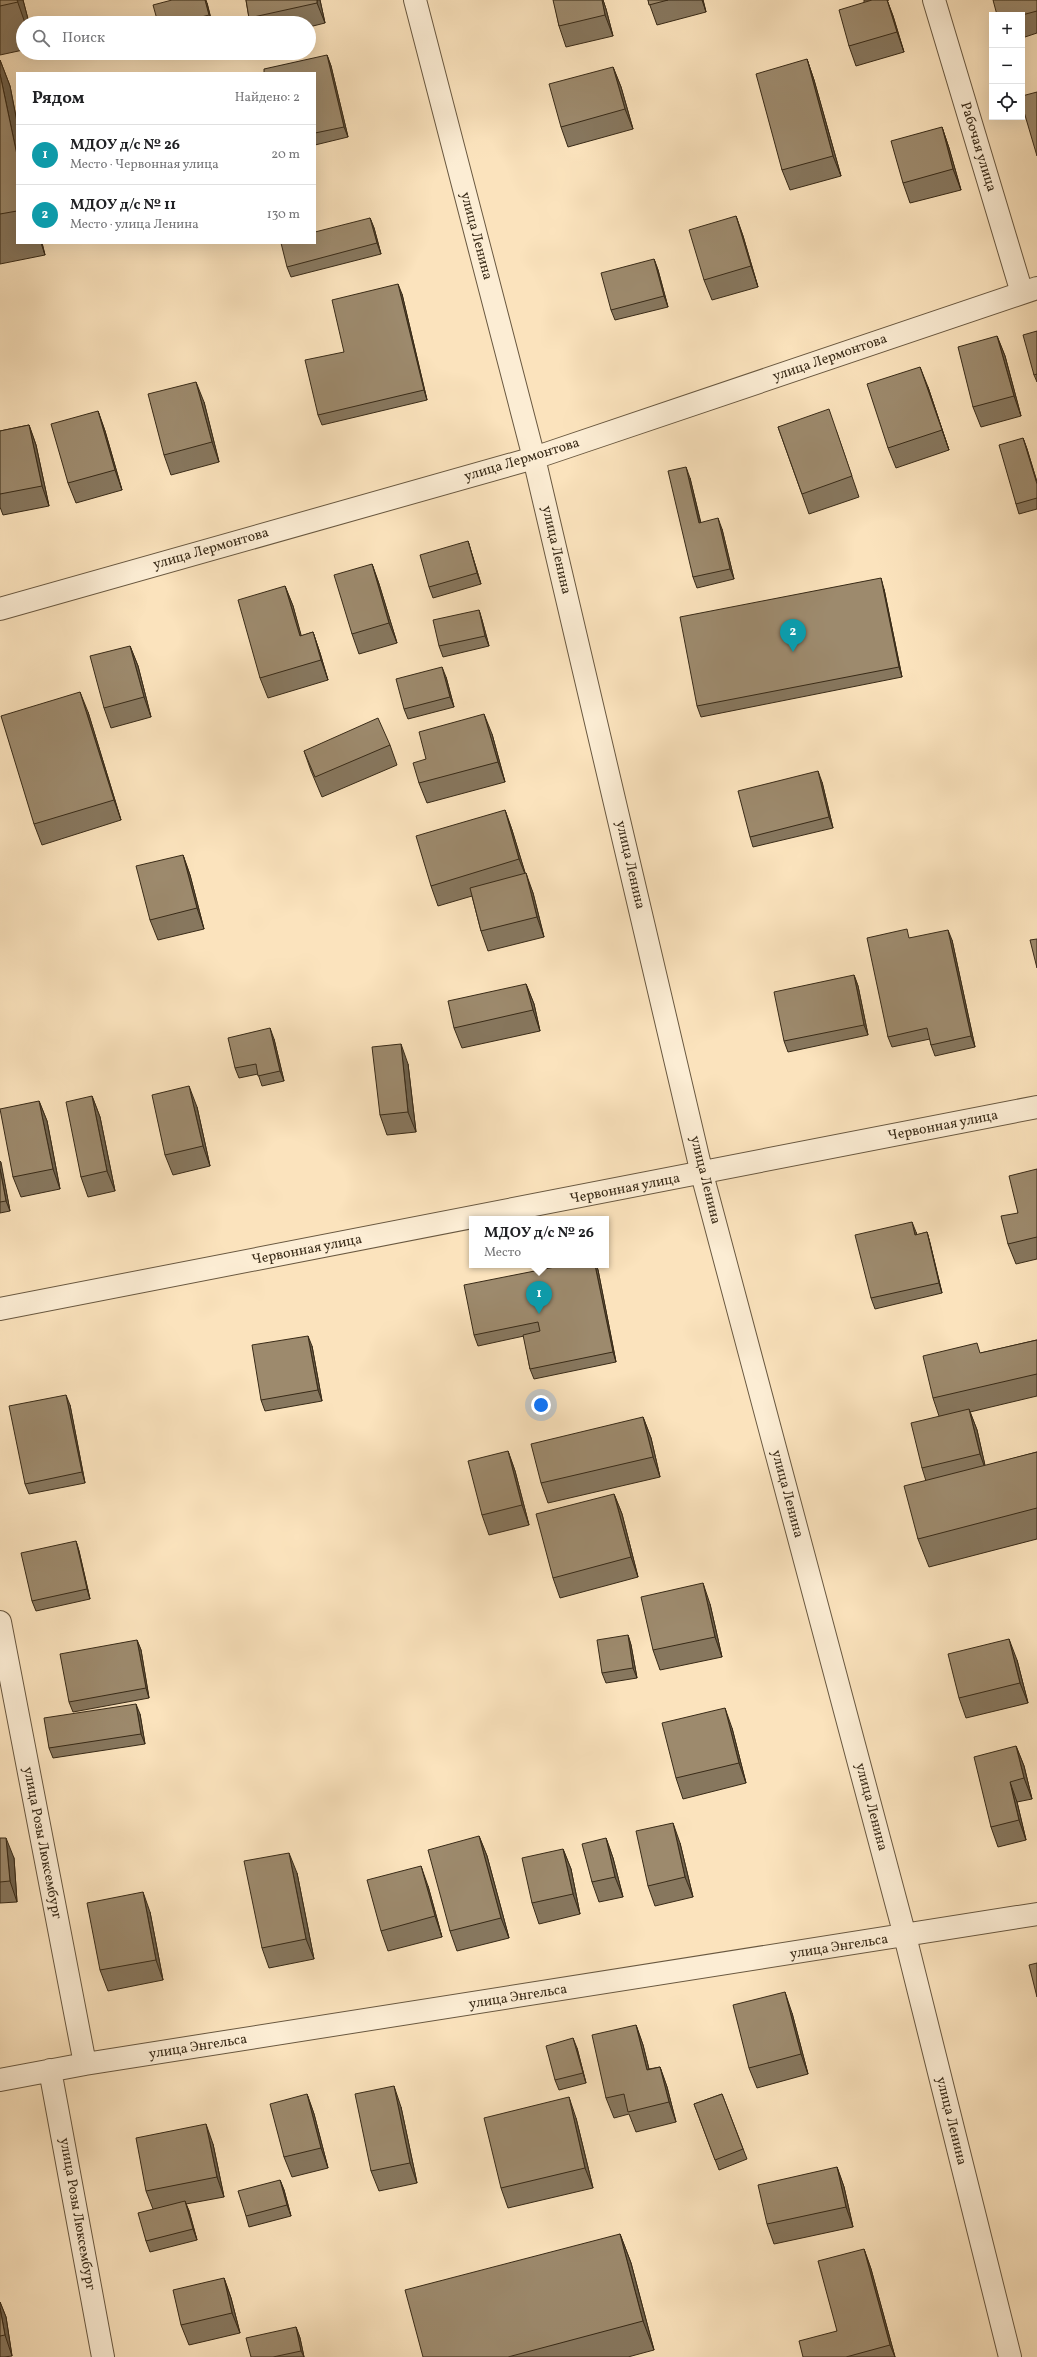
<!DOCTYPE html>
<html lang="ru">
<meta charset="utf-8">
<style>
:root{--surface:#fff;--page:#f2f2f2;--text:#202124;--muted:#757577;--line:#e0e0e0;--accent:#0f766e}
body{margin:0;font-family:Vollkorn,serif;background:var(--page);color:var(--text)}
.controls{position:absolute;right:12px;top:12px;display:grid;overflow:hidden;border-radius:0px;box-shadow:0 4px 16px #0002}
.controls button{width:36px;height:36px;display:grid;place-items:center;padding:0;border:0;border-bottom:1px solid var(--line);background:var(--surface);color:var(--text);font:20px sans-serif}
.you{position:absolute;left:541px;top:1405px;width:14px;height:14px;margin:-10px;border:3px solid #fff;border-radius:50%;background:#1a73e8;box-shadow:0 0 0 6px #1a73e833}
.badge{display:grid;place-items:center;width:26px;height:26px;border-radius:50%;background:var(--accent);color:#fff;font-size:13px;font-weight:700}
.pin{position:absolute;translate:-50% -33px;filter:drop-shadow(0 1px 2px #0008)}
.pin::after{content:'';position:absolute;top:21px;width:14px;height:12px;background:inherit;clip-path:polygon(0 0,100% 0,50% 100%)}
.popup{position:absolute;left:469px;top:1216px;width:140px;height:52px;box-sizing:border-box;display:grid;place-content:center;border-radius:0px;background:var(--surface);filter:drop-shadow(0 1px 3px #0005);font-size:13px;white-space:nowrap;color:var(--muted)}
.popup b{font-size:15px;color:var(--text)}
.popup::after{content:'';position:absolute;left:50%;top:100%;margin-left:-8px;border:8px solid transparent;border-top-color:var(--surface)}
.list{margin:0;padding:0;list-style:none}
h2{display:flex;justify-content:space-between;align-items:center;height:52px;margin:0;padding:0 16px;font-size:17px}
h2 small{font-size:13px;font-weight:400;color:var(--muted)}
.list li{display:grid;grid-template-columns:26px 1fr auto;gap:12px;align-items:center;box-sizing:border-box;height:60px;padding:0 16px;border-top:1px solid var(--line)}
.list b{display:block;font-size:15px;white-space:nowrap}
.list p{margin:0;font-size:13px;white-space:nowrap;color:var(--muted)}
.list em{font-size:13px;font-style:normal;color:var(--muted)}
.icon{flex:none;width:22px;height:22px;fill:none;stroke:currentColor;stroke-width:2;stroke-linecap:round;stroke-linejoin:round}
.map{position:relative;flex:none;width:1037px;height:2357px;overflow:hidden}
.search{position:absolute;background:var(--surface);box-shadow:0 4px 16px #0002;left:16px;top:16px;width:300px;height:44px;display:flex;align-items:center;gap:10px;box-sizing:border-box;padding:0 14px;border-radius:22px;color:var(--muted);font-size:15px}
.panel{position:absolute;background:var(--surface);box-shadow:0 4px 16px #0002;left:16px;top:72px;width:300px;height:172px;border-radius:0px}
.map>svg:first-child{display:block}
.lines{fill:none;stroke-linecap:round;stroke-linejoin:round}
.street-casing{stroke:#695840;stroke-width:24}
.street{stroke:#fcedd4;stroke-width:22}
.wall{fill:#87775e;stroke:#382a17}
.shaded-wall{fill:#6e614c;stroke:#382a17}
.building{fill:#9d8a6d;stroke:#382a17}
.labels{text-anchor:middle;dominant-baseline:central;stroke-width:3;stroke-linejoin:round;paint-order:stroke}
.street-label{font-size:14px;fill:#382a17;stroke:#fcedd4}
</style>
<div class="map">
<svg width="1037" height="2357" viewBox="0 0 1037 2357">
<rect width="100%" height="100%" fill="#fbe3bd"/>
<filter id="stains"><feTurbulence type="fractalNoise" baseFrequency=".005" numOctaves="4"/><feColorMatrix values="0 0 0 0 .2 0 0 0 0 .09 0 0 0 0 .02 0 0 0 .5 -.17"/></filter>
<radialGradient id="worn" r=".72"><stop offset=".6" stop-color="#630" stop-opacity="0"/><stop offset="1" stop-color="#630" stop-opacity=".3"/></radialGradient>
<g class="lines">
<!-- street casing -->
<g class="street-casing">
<path id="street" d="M415,0L534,458L702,1174L905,1936L1010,2357
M934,0L1022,293
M0,609L534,458L1037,288
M0,1309L1037,1107
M0,1622L85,2064
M50,2070L103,2357
M0,2080L85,2064L1037,1914"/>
</g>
<!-- street -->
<use href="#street" class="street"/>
</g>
<!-- wall -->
<path class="wall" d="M0,0H23L29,23H23V50L0,55Z
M246,0H320L325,23L309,27V23H251L249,18Z
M554,0H603L606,9L613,36L566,47L559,26Z
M648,0H703L706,12L657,25Z
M864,0H889H887L893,16L904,52L856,66L849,46L864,2Z
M1037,0V33L1022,38V15Z
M207,3L212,23H158Z
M327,55L331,66L348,137L315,145V73Z
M807,59L814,80L841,176L790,190L782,170Z
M0,60L10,86L17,122V243H42L45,255L0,264Z
M613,67L621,87L633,129L568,147L561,127Z
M942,127L949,148L961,190L910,203L903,183Z
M736,216L743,236L758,287L712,300L704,280Z
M370,218L374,228L381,254L291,277L287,267Z
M654,259L658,270L668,307L615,320L611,310Z
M402,294L427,400L322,425L318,415L344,352Z
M1037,331V382L1034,375Z
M997,336L1005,356L1021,416L981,427L973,407Z
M928,387L949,450L896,468L888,448Z
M204,402L219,462L171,475L164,455Z
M98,411L105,431L122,490L76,503L68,483Z
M29,425L36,445L49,506L3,515L0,507V431Z
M778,427L836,430L859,497L809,514Z
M1023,438L1027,449L1037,482V509L1019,514L1016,504Z
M690,478L701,523L722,529L734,579L697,588L693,577Z
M468,541L481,584L433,598L429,587Z
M372,564L379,584L397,643L359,654L352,634Z
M285,586L293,606L301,636L313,632L320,653L328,680L268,698L260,678Z
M884,589L902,677L701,717L697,706Z
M479,610L482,620L489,646L443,657L439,646Z
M130,646L138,666L151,717L111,728L104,708Z
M446,677L454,707L408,719L404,709Z
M88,712L121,820L42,845L34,824Z
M492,734L505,782L427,803L419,783L426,759Z
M390,745L397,765L322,797L311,771L304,751Z
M822,782L833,828L753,847L750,837Z
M505,810L512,830L525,873L533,893L544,937L488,951L481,931L472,896L438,906L431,886Z
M183,855L190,875L204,929L158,940L150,920Z
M910,938L952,940L975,1047L935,1056L931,1045L930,1039L892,1047L888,1037Z
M854,975L858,986L868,1035L788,1052L784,1041Z
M526,984L534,1004L540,1031L462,1048L454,1028Z
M274,1039L284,1081L262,1086L258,1074L239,1078L235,1068Z
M408,1064L416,1132L387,1135L380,1115Z
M92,1096L100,1117L115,1191L88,1197L81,1177Z
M39,1101L47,1121L60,1189L21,1197L13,1177Z
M197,1107L210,1166L173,1175L165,1155Z
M0,1161L10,1211L0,1213Z
M1037,1169V1259L1016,1264L1008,1244L1018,1213Z
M916,1232L917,1235L927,1232L930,1243L942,1293L875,1309L871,1298Z
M565,1265H596L598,1270L616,1362L534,1379L530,1369L524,1336L478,1346L474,1335Z
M1037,1340V1396L970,1412L977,1430L985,1466L1037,1452V1539L929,1567L918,1539L926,1481L922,1468L939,1416L933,1398L981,1353Z
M312,1346L322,1401L265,1411L261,1400Z
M70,1405L85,1483L29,1494L25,1484Z
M643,1417L651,1438L660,1477L548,1503L541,1483Z
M508,1451L515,1471L529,1525L489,1535L482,1515Z
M614,1494L622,1514L638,1577L560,1598L553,1578Z
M76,1541L79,1551L90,1599L36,1611L32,1601Z
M710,1604L722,1657L660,1670L653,1650Z
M628,1635L631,1645L637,1678L606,1683L602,1673Z
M137,1640L141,1650L149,1698L73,1712L69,1702Z
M1017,1660L1028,1703L966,1718L959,1698Z
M140,1714L145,1744L53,1758L49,1748Z
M732,1728L746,1783L683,1799L676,1778Z
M1016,1746L1024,1766L1032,1799L1017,1802L1026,1840L998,1847L991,1827Z
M479,1836L487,1856L509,1938L457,1951L450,1931Z
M0,1838L14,1858L17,1902L0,1903Z
M606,1838L613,1858L623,1897L599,1902L592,1882Z
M680,1843L693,1897L655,1906L648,1886Z
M563,1849L571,1869L580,1914L539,1924L532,1903Z
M297,1873L314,1959L269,1968L262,1948Z
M428,1886L442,1937L388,1951L381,1931Z
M150,1912L163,1980L108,1991L100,1970Z
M792,2013L808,2074L757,2088L749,2068Z
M636,2025L643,2045L649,2069L660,2067L667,2087L676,2122L636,2132L629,2114L614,2118L606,2098Z
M577,2048L586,2083L559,2090L555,2080Z
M307,2094L314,2114L328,2168L292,2177L284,2157Z
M722,2094L747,2159L719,2170L694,2104Z
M401,2107L417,2183L379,2191L371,2171Z
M576,2118L593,2188L508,2208L501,2188Z
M213,2144L224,2197L186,2204L189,2211L197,2240L150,2252L146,2241L153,2209L146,2191Z
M837,2167L844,2187L853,2227L774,2244L767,2224Z
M280,2180L284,2190L291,2216L249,2227L246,2216Z
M620,2234L631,2263L654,2350L628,2357H423Z
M864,2249L871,2269L895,2357H803L837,2331Z
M224,2278L231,2298L240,2333L189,2345L181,2325Z
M0,2302L6,2317L12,2356L4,2357H0Z
M296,2327L300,2338L304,2357H251Z"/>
<!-- shaded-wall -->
<path class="shaded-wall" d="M17,0H23L29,23H25Z
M205,0H206L207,3L212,23L209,15Z
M317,0H320L325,23L317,3Z
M602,0H603L606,9L613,36L605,15Z
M702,0H703L706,12Z
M887,0L893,16L904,52L897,32Z
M327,55L331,66L348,137L344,127Z
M807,59L814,80L841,176L833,156Z
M0,60L10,86L17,122V155L0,74Z
M613,67L621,87L633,129L625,109Z
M942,127L949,148L961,190L953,169Z
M736,216L743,236L758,287L751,266Z
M370,218L374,228L381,254L377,243Z
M41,243H42L45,255Z
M654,259L658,270L668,307L664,296Z
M398,284L402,294L427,400L424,390Z
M997,336L1005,356L1021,416L1014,396Z
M920,367L928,387L949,450L942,430Z
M196,382L204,402L219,462L212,442Z
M98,411L105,431L122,490L115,470Z
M29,425L36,445L49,506L42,486Z
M1023,438L1027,449L1037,482V484Z
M686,467L690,478L703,533L699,523Z
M718,518L722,529L734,579L730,569Z
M468,541L471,551L481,584L477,573Z
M372,564L379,584L397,643L389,623Z
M881,578L884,589L902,677L899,667Z
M285,586L293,606L307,656L300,636Z
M479,610L482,620L489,646L485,636Z
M313,632L320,653L328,680L321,660Z
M130,646L138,666L151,717L144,697Z
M442,667L446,677L454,707L450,697Z
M80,692L88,712L121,820L114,800Z
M484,714L492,734L505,782L498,762Z
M818,771L822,782L833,828L829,817Z
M505,810L512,830L527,879L519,859Z
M183,855L190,875L204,929L197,908Z
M526,873L533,893L544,937L537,917Z
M948,930L952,940L975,1047L971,1036Z
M854,975L858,986L868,1035L864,1025Z
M526,984L534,1004L540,1031L533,1010Z
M270,1028L274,1039L284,1081L280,1071Z
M401,1044L408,1064L416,1132L408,1112Z
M189,1086L197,1107L210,1166L203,1146Z
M92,1096L100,1117L115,1191L107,1171Z
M39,1101L47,1121L60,1189L53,1169Z
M0,1161L1,1162L10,1211L6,1201L0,1169Z
M912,1222L916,1232L919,1246L915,1235Z
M927,1232L930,1243L942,1293L939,1283Z
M595,1265H596L598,1270L616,1362L613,1352Z
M308,1336L312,1346L322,1401L318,1390Z
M66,1395L70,1405L85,1483L82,1472Z
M969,1409L977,1430L987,1474L980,1454Z
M643,1417L651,1438L660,1477L653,1457Z
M508,1451L515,1471L529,1525L522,1505Z
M614,1494L622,1514L638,1577L631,1557Z
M76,1541L79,1551L90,1599L87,1589Z
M703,1583L710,1604L722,1657L715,1637Z
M628,1635L631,1645L637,1678L633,1668Z
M1009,1639L1017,1660L1028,1703L1020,1683Z
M137,1640L141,1650L149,1698L146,1688Z
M136,1704L140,1714L145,1744L141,1734Z
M725,1708L732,1728L746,1783L739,1763Z
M1016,1746L1024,1766L1032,1799L1024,1778Z
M1010,1782L1017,1802L1026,1840L1019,1820Z
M673,1823L680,1843L693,1897L685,1877Z
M479,1836L487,1856L509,1938L501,1918Z
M6,1838L14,1858L17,1902L10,1881Z
M606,1838L613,1858L623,1897L615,1877Z
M563,1849L571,1869L580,1914L573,1894Z
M289,1853L297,1873L314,1959L306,1939Z
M421,1866L428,1886L442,1937L435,1916Z
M143,1892L150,1912L163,1980L156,1960Z
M785,1992L792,2013L808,2074L801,2054Z
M636,2025L643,2045L654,2090L647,2070Z
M573,2038L577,2048L586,2083L583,2073Z
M660,2067L667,2087L676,2122L669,2102Z
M394,2086L401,2107L417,2183L410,2163Z
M307,2094L314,2114L328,2168L321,2148Z
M569,2097L576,2118L593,2188L585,2168Z
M206,2124L213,2144L224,2197L217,2177Z
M837,2167L844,2187L853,2227L846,2207Z
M280,2180L284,2190L291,2216L287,2205Z
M185,2201L189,2211L197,2240L193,2229Z
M620,2234L631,2263L654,2350L643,2321Z
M864,2249L871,2269L895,2357L890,2345Z
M224,2278L231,2298L240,2333L232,2313Z
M0,2302L6,2317L12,2356L5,2335L0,2308Z
M296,2327L300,2338L304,2357L301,2351Z"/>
<!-- building -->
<path class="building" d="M0,0H17L18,2L0,6Z
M172,0H205L209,15L178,23H158L153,5Z
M246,0H317V3L249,18Z
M553,0H602L605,15L559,26Z
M648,0H668L649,5Z
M872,0H887L897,32L849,46L839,10Z
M993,0H1037V11L1022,15H997Z
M327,55L344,127L315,133V73H264V69Z
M807,59L833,156L782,170L756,74Z
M613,67L625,109L561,127L549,84Z
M0,74L17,155V211L0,214Z
M1037,92V156L1022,105V96Z
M942,127L953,169L903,183L891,141Z
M736,216L751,266L704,280L689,230Z
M370,218L377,243L287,267L281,243H315V232Z
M654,259L664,296L611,310L601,273Z
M398,284L424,390L318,415L305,360L344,352L332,300Z
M1037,331V374L1034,375L1023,335Z
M997,336L1014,396L973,407L958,347Z
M920,367L942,430L888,448L867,384Z
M196,382L212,442L164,455L148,394Z
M829,409L852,476L802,494L778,427Z
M98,411L115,470L68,483L51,424Z
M29,425L42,486L0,494V431Z
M1023,438L1037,484V498L1016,504L999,445Z
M686,467L699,523L718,518L730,569L693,577L668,471Z
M468,541L477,573L429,587L420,555Z
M372,564L389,623L352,634L334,575Z
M881,578L899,667L697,706L680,617Z
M285,586L300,636L313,632L321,660L260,678L238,600Z
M479,610L485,636L439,646L433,620Z
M130,646L144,697L104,708L90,656Z
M442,667L450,697L404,709L396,679Z
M80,692L114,800L34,824L1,716Z
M484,714L498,762L419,783L413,763L426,759L419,732Z
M378,718L390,745L315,777L304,751Z
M818,771L829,817L750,837L738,791Z
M505,810L519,859L431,886L416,836Z
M183,855L197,908L150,920L136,866Z
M526,873L537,917L481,931L470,888Z
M907,929L909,938L948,930L971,1036L931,1045L927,1028L888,1037L867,938Z
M1037,939V968L1030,940Z
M854,975L864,1025L784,1041L774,992Z
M526,984L533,1010L454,1028L448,1001Z
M270,1028L280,1071L258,1076L256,1064L235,1068L228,1038Z
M401,1044L408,1112L380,1115L372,1047Z
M189,1086L203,1146L165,1155L152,1095Z
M92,1096L107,1171L81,1177L66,1102Z
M39,1101L53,1169L13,1177L0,1109Z
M0,1169L6,1201L0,1202Z
M1037,1169V1237L1008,1244L1001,1216L1018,1213L1009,1176Z
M912,1222L915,1235L927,1232L939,1283L871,1298L855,1235Z
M565,1265H595L613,1352L530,1369L523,1335L540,1331L538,1322L474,1335L464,1285Z
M308,1336L318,1390L261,1400L252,1345Z
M1037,1340V1374L933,1398L923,1356L977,1343L980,1353Z
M66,1395L82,1472L25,1484L9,1406Z
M969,1409L980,1454L922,1468L911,1423Z
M643,1417L653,1457L541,1483L531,1444Z
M508,1451L522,1505L482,1515L468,1461Z
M1037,1452V1508L918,1539L904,1486Z
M614,1494L631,1557L553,1578L536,1514Z
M76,1541L87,1589L32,1601L21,1553Z
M703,1583L715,1637L653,1650L641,1597Z
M628,1635L633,1668L602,1673L597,1640Z
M1009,1639L1020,1683L959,1698L948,1654Z
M137,1640L146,1688L69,1702L60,1654Z
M136,1704L141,1734L49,1748L44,1718Z
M725,1708L739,1763L676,1778L662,1723Z
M1016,1746L1024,1778L1010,1782L1019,1820L991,1827L974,1757Z
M673,1823L685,1877L648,1886L636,1831Z
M479,1836L501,1918L450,1931L428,1850Z
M0,1838H6L10,1881L0,1882Z
M606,1838L615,1877L592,1882L582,1844Z
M563,1849L573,1894L532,1903L522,1858Z
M289,1853L306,1939L262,1948L244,1861Z
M421,1866L435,1916L381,1931L367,1880Z
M143,1892L156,1960L100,1970L87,1903Z
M1037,1963V1997L1029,1965Z
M785,1992L801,2054L749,2068L733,2005Z
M636,2025L647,2070L660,2067L669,2102L628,2112L624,2094L606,2098L592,2035Z
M573,2038L583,2073L555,2080L546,2046Z
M394,2086L410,2163L371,2171L355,2094Z
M307,2094L321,2148L284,2157L270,2104Z
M722,2094L743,2149L715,2160L694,2104Z
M569,2097L585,2168L501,2188L484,2118Z
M206,2124L217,2177L146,2191L136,2138Z
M837,2167L846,2207L767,2224L758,2185Z
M280,2180L287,2205L246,2216L238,2191Z
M185,2201L193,2229L146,2241L138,2213Z
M620,2234L643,2321L508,2357H423L405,2290Z
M864,2249L890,2345L846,2357H803L799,2341L837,2331L818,2261Z
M224,2278L232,2313L181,2325L173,2290Z
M0,2308L5,2335L0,2336Z
M296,2327L301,2351L273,2357H251L246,2338Z"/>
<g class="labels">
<!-- street labels -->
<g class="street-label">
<text transform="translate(978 147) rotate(73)">Рабочая улица</text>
<text transform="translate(476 236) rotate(75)">улица Ленина</text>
<text transform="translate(830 358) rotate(-19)">улица Лермонтова</text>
<text transform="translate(522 460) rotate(-17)">улица Лермонтова</text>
<text transform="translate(211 549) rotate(-16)">улица Лермонтова</text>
<text transform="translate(556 550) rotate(77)">улица Ленина</text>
<text transform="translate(630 865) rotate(77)">улица Ленина</text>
<text transform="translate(943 1126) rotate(-11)">Червонная улица</text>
<text transform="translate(705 1180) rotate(76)">улица Ленина</text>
<text transform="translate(625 1189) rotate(-11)">Червонная улица</text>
<text transform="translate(307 1250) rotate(-11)">Червонная улица</text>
<text transform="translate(787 1494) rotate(75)">улица Ленина</text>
<text transform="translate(871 1807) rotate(75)">улица Ленина</text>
<text transform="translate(42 1843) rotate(79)">улица Розы Люксембург</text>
<text transform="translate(839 1947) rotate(-9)">улица Энгельса</text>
<text transform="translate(518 1997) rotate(-9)">улица Энгельса</text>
<text transform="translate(198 2047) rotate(-9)">улица Энгельса</text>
<text transform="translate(951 2121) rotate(76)">улица Ленина</text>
<text transform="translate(77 2214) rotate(80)">улица Розы Люксембург</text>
</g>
</g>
<rect width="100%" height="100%" filter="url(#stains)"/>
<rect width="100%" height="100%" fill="url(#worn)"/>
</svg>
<div class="controls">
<button>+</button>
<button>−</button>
<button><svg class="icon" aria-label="locate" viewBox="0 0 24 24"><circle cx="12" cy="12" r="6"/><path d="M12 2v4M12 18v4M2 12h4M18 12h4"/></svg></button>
</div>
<div class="you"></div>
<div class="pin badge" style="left:539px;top:1314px;background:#0f9aa8">1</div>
<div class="popup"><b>МДОУ д/с № 26</b>Место</div>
<div class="pin badge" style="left:793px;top:652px;background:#0f9aa8">2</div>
<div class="search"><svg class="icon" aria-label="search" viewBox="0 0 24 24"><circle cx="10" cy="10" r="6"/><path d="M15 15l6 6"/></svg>Поиск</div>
<section class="panel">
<h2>Рядом<small>Найдено: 2</small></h2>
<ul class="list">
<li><span class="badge" style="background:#0f9aa8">1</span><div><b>МДОУ д/с № 26</b><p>Место · Червонная улица</p></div><em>20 m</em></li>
<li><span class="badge" style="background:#0f9aa8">2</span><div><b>МДОУ д/с № 11</b><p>Место · улица Ленина</p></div><em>130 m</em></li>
</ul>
</section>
</div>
